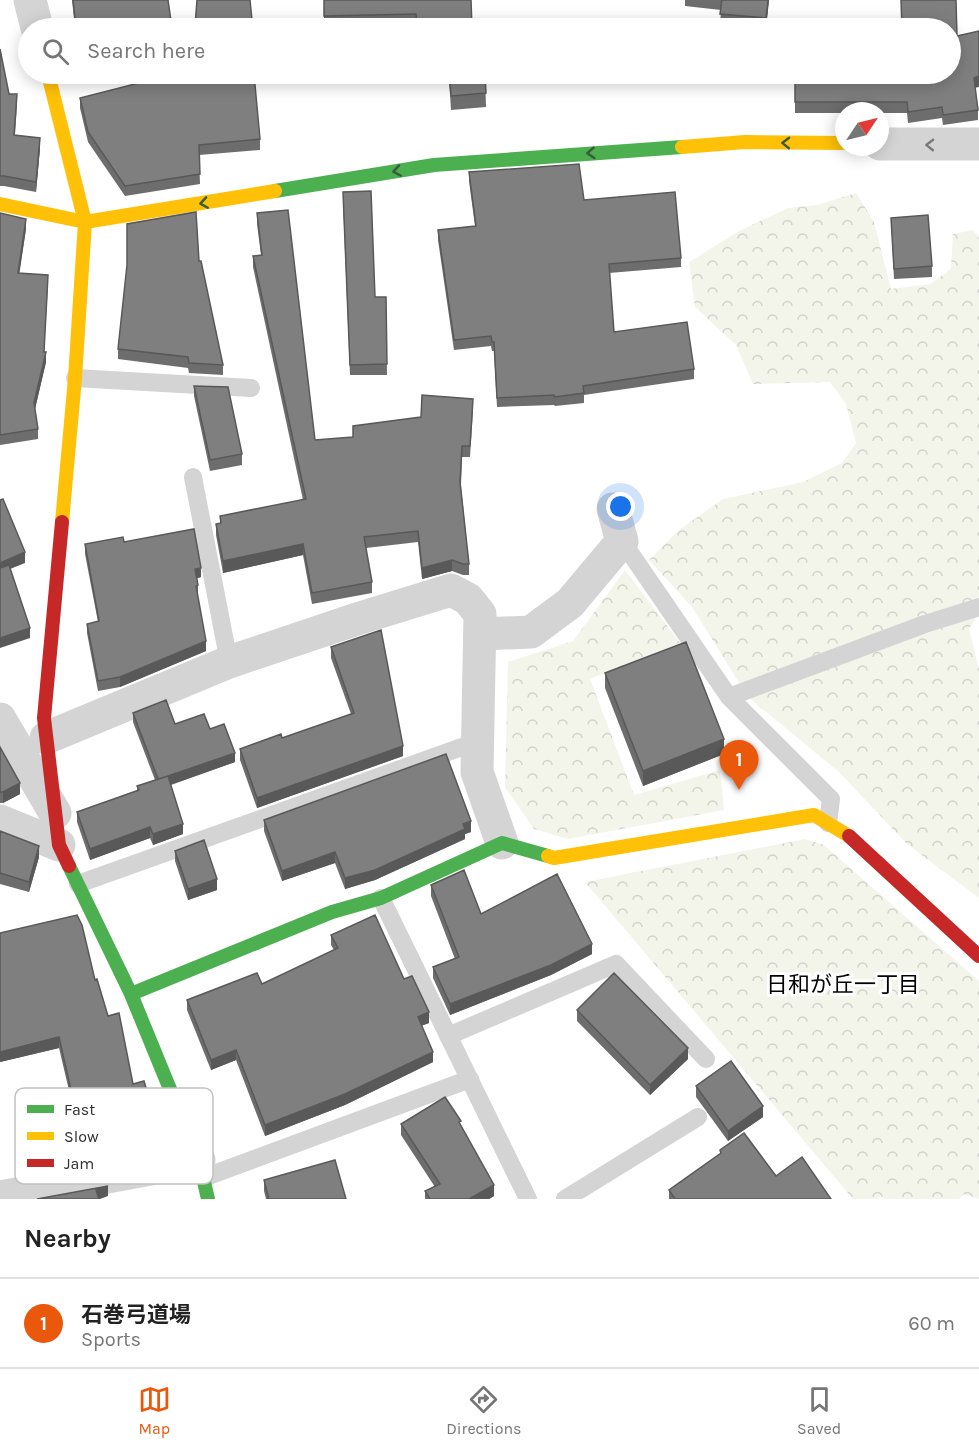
<!DOCTYPE html>
<meta charset="utf-8">
<style>
:root{--surface:#fff;--page:#f2f2f2;--text:#222;--muted:#767676;--line:#e0e0e0;--accent:#ea580c}
body{margin:0;font-family:Karla,"Noto Sans JP",sans-serif;background:var(--page);color:var(--text)}
.compass{position:absolute;left:835px;top:102px;width:54px;height:54px;border-radius:50%;background:var(--surface);box-shadow:0 3px 15px #0003;rotate:55deg}
.you{position:absolute;left:621px;top:507px;width:21px;height:21px;margin:-15px;border:4px solid #fff;border-radius:50%;background:#1a73e8;box-shadow:0 0 0 9px #1a73e833}
.badge{display:grid;place-items:center;width:39px;height:39px;border-radius:50%;background:var(--accent);color:#fff;font-size:20px;font-weight:700}
.pin{position:absolute;translate:-50% -50px;filter:drop-shadow(0 2px 3px #0008)}
.pin::after{content:'';position:absolute;top:32px;width:21px;height:18px;background:inherit;clip-path:polygon(0 0,100% 0,50% 100%)}
.list{margin:0;padding:0;list-style:none}
h2{display:flex;justify-content:space-between;align-items:center;height:78px;margin:0;padding:0 24px;font-size:26px}
h2 small{font-size:20px;font-weight:400;color:var(--muted)}
.list li{display:grid;grid-template-columns:39px 1fr auto;gap:18px;align-items:center;box-sizing:border-box;height:90px;padding:0 24px;border-top:2px solid var(--line)}
.list b{display:block;font-size:22px;white-space:nowrap}
.list p{margin:0;font-size:20px;white-space:nowrap;color:var(--muted)}
.list em{font-size:20px;font-style:normal;color:var(--muted)}
.icon{flex:none;width:33px;height:33px;fill:none;stroke:currentColor;stroke-width:2;stroke-linecap:round;stroke-linejoin:round}
.map{position:relative;flex:none;width:979px;height:1199px;overflow:hidden}
.search{position:absolute;background:var(--surface);box-shadow:0 3px 15px #0003;left:18px;right:18px;top:18px;height:66px;display:flex;align-items:center;gap:15px;box-sizing:border-box;padding:0 21px;border-radius:33px;color:var(--muted);font-size:22px}
.sheet{height:168px;background:var(--surface)}
nav{display:flex;justify-content:space-around;align-items:center;box-sizing:border-box;height:84px;border-top:2px solid var(--line);background:var(--surface);font-size:16px;color:var(--muted)}
nav a{display:grid;justify-items:center;gap:3px}
nav .on{color:var(--accent)}
.map>svg:first-child{display:block}
.forest{fill:url(#forest-crowns)}
.lines{fill:none;stroke-linecap:round;stroke-linejoin:round}
.lane{stroke:#d4d4d4;stroke-width:18}
.street{stroke:#d4d4d4;stroke-width:33}
.fast{stroke:#4caf50;stroke-width:14}
.slow{stroke:#ffc107;stroke-width:14}
.jam{stroke:#c62828;stroke-width:14}
.wall{fill:#6d6d6d}
.shaded-wall{fill:#595959}
.building{fill:#7f7f7f;stroke:#595959;stroke-width:1.5}
.oneway{stroke:#395c3b}
.oneway2{stroke:#797979}
.labels{text-anchor:middle;dominant-baseline:central;stroke-width:6;stroke-linejoin:round;paint-order:stroke}
.neighbourhood-label{font-size:22px;fill:#000;stroke:#fff}
.key{fill:#fff;stroke:#c1c1c1;stroke-width:1.5}
.key-label{font-size:16px;fill:#2f2f2f}
</style>
<div class="map">
<svg width="979" height="1199" viewBox="0 0 979 1199">
<defs>
<pattern id="forest-crowns" width="20" height="18" patternUnits="userSpaceOnUse" patternTransform="scale(1.5)"><rect width="20" height="18" fill="#f3f5eb"/><path d="M2 6a3 3 0 1 1 6 0M12 15a3 3 0 1 1 6 0" fill="none" stroke="#d1d2ca"/></pattern>
</defs>
<rect width="100%" height="100%" fill="#fff"/>
<!-- forest -->
<path class="forest" d="M856,193L874,222L891,289L930,284L951,269L953,234L973,230L979,238V612L969,629L979,669V898L907,844L840,773L748,697L692,607L649,560L679,530L723,499L803,482L842,463L856,443L846,404L830,382L753,384L736,345L695,307L689,262L741,230L788,208L817,205Z
M625,570L680,643L590,679L634,795L720,770L724,810L568,839L534,829L505,787L508,662L573,641Z
M805,839L824,845L979,981V1199L964,1194L959,1199H885L881,1196L878,1199H853L585,882Z"/>
<g class="lines">
<!-- lane -->
<path class="lane" d="M75,378L251,388
M193,477L229,662
M622,541L729,697L831,799L828,823
M729,697L925,624L979,607
M78,884L476,742
M381,898L528,1199
M448,1036L616,964L706,1059
M203,1178L470,1079
M565,1199L698,1117"/>
<!-- street -->
<path class="street" d="M30,0L37,28
M880,144H979
M481,634L531,632L570,603L622,541L613,509
M0,719L55,813
M46,738L229,662L357,619L451,590L468,599L480,614L477,772L502,843
M0,821L59,845
M0,1197L199,1160"/>
<!-- fast -->
<path class="fast" d="M275,191L434,165L682,147
M69,866L131,994L199,1160L208,1199
M131,994L332,912L381,898L502,843L548,856"/>
<!-- slow -->
<path class="slow" d="M48,74L85,222L75,378L62,522
M682,147L745,142L844,143
M0,204L85,222L275,191
M548,856L554,858L814,815L849,836"/>
<!-- jam -->
<path class="jam" d="M62,522L44,718L59,845L69,866
M849,836L979,956"/>
</g>
<!-- wall -->
<path class="wall" d="M72,0H168L172,28H75Z
M197,0L252,20V28H195Z
M324,0H471L472,28H416V27L324,28Z
M685,0H769L766,28L720,25L721,10L685,6Z
M957,36L975,88L978,110V120L943,125L942,118L908,123L907,113H880V111H844V113H795V74H951Z
M0,49L9,94L17,105L15,135L40,148L36,192L4,186H0Z
M420,74H485L486,107L451,110L449,78L421,80Z
M80,98L260,139V150L199,155L200,184L125,196L88,142L80,108Z
M469,172L584,200L681,258V267L609,273L614,332L694,369V379L584,395V403L555,406L554,405L497,407L494,351H492L491,346L454,350L438,240V230L475,226L469,181Z
M343,202L375,297H386L387,375H350Z
M0,213L26,229L19,273L48,285L44,352L46,362L35,409L38,429V439L0,445Z
M257,213L315,440L353,437L473,410L470,457H462L461,486L469,564V575H463L452,571L422,579L418,542L366,548L372,582V593L312,604L303,555L223,573L216,535V524L220,523V516L303,500L253,267V256L261,255L257,224Z
M891,218L932,266V277L894,279Z
M199,261L223,365V375L189,373L188,368L118,359V349Z
M194,386L242,454V465L210,471L194,396Z
M124,542L201,577L197,578L198,585V595H197L206,651L120,687L98,691L87,633V624L98,622L85,554V544Z
M331,647L403,756L257,808L240,760V749L282,738L351,714L331,658Z
M605,673L724,754L643,786L605,688Z
M133,713L175,724L210,729L235,762L171,785L183,834L153,845L150,838L90,860L77,822V812L137,791V786L155,780L133,722Z
M0,747L20,794L3,803H0Z
M264,820L471,832L465,834V839L375,880L345,889L335,863L282,881L264,831Z
M0,831L39,857L29,892L0,884Z
M175,851L217,890L188,900L175,861Z
M431,885L481,914L592,954L551,975L450,1015L433,978V967L455,959L431,896Z
M331,935L404,979L429,1023L421,1026L433,1062L345,1105L265,1136L236,1060L211,1070L187,1010V1000L262,984L334,950L331,945Z
M95,980L133,1084L161,1138V1148L65,1166L55,1113V1102L71,1099L59,1048L0,1062Z
M577,1010L688,1059L650,1095L577,1021Z
M696,1086L763,1117L728,1141L696,1097Z
M401,1124L461,1126L494,1196L489,1199H425V1191L435,1187L401,1135Z
M720,1150L776,1176L831,1199H669V1190L720,1154Z
M264,1180L346,1199H266L264,1191Z"/>
<!-- shaded-wall -->
<path class="shaded-wall" d="M768,0H769L766,28V18Z
M979,76V87L974,88V78Z
M40,138V148L36,192V182Z
M26,219V229L18,283V273Z
M46,352V362L34,413V403Z
M303,544V555L223,573V561Z
M25,552V563L0,573V563Z
M452,560V571L422,579V568Z
M201,568V577L195,579V569Z
M30,628V638L0,648V638Z
M206,641V651L120,687V677Z
M724,739V754L643,786V771Z
M403,746V756L257,808V798Z
M235,753V762L158,789V780Z
M20,783V794L3,803V792Z
M471,821V832L465,834V839L375,880L345,889V878Z
M183,824V834L153,845V834Z
M150,827V838L90,860V849Z
M39,846V857L29,892V882Z
M335,852V863L282,881V871Z
M217,879V890L188,900V889Z
M592,944V954L551,975L450,1015V1004Z
M429,1012V1023L418,1027V1017Z
M59,1037V1048L0,1062V1052Z
M688,1048V1059L650,1095V1085Z
M236,1050V1060L211,1070V1060Z
M433,1052V1062L345,1105L265,1136V1125Z
M763,1106V1117L728,1141V1131Z
M494,1185V1196L489,1199H469Z
M108,1186V1196L100,1199H96V1190Z"/>
<!-- building -->
<path class="building" d="M73,0H168L172,28H76Z
M197,0H250L252,20L195,26Z
M324,0H471L472,28H417L416,14L324,16Z
M722,0H768L766,18L720,14Z
M901,0H956L957,36L979,31V76L974,78L978,110L943,115L942,107L908,112L907,102H795V74H951V28H902Z
M0,49L9,94H17L14,135L40,138L36,182L4,176H0Z
M174,74H254L260,139L199,145L200,174L125,186L88,132L80,98Z
M449,74H485L486,93L451,96Z
M579,164L584,200L675,192L681,258L609,264L614,332L687,322L694,369L583,386L584,393L555,397L554,395L497,398L494,342H492L491,336L454,340L438,230L476,226L469,172Z
M371,191L375,297H386L387,364L350,365L343,192Z
M288,210L315,440L353,437V426L421,417L422,395L473,399L470,446H462L460,482L469,564H463L452,560L422,568L418,531L364,537L372,582L312,593L303,544L223,561L216,524L221,523L220,516L306,499L253,256L262,255L257,213Z
M196,212L199,261H201L223,365L189,363L188,357L118,349L127,265V224Z
M0,213L26,219L18,273L48,275L44,352H46L34,403L38,429L0,435Z
M928,215L932,266L894,269L891,218Z
M194,386L228,387L242,454L210,460Z
M3,499L25,552L0,563V500Z
M194,529L201,568L195,569L198,585L196,586L206,641L120,677L98,681L87,624L99,621L85,544L123,537L124,542Z
M9,565L30,628L0,638V568Z
M381,630L403,746L257,798L240,749L281,734L282,738L354,713L331,647Z
M686,642L724,739L643,771L605,673Z
M166,700L175,724L204,714L210,729L224,724L235,753L168,776L158,779L133,713Z
M0,747L20,783L3,792H0Z
M446,754L471,821L463,824L465,829L375,870L345,878L335,852L282,871L264,820Z
M168,776L183,824L153,834L150,827L90,849L77,812L139,790L137,786Z
M0,831L39,846L29,882L0,873Z
M204,840L217,879L188,889L175,851Z
M464,870L481,914L557,874L592,944L551,965L450,1004L433,967L459,957L431,885Z
M77,915L82,925L95,980L97,979L108,1016L119,1013L133,1084L144,1081L161,1138L65,1156L55,1102L73,1099L59,1037L0,1052V933Z
M375,915L404,979L412,976L429,1012L418,1017L433,1052L345,1094L265,1125L236,1050L211,1060L187,1000L257,973L262,984L338,948L331,935Z
M614,973L688,1048L650,1085L577,1010Z
M731,1061L763,1106L728,1131L696,1086Z
M445,1097L461,1121L459,1122L494,1185L469,1199H430L425,1191L440,1184L401,1124Z
M744,1133L776,1176L802,1157L831,1199H675L669,1190L721,1153L720,1150Z
M335,1160L346,1199H269L264,1180Z
M108,1186L96,1190L99,1199H37Z"/>
<!-- one-way arrows -->
<defs><path id="oneway-chevron" d="M-2-3.5L2.5 0L-2 3.5" fill="none" stroke-width="1.6" stroke-linecap="round" stroke-linejoin="round" transform="scale(1.5)"/></defs>
<g class="oneway">
<use href="#oneway-chevron" transform="translate(786 143) rotate(-179)"/>
<use href="#oneway-chevron" transform="translate(591 153) rotate(176)"/>
<use href="#oneway-chevron" transform="translate(397 171) rotate(171)"/>
<use href="#oneway-chevron" transform="translate(204 203) rotate(171)"/>
</g>
<use class="oneway2" href="#oneway-chevron" transform="translate(930 145) rotate(-179)"/>
<g class="labels">
<!-- neighbourhood labels -->
<g class="neighbourhood-label">
<text x="843" y="985">日和が丘一丁目</text>
</g>
</g>
<!-- legend -->
<rect x="15" y="1088" width="198" height="96" rx="9" class="key"/>
<rect x="27" y="1105" width="27" height="8" fill="#4caf50"/>
<rect x="27" y="1132" width="27" height="8" fill="#ffc107"/>
<rect x="27" y="1159" width="27" height="8" fill="#c62828"/>
<g class="key-label">
<text x="64" y="1115">Fast</text>
<text x="64" y="1142">Slow</text>
<text x="64" y="1169">Jam</text>
</g>
</svg>
<svg class="compass" viewBox="-18 -18 36 36"><path d="M0-13l5 13h-10z" fill="#e53935"/><path d="M0 13l5-13h-10z" fill="#767676"/></svg>
<div class="you"></div>
<div class="pin badge" style="left:739px;top:790px">1</div>
<div class="search"><svg class="icon" aria-label="search" viewBox="0 0 24 24"><circle cx="10" cy="10" r="6"/><path d="M15 15l6 6"/></svg>Search here</div>
</div>
<section class="sheet">
<h2>Nearby<small></small></h2>
<ul class="list">
<li><span class="badge">1</span><div><b>石巻弓道場</b><p>Sports</p></div><em>60 m</em></li>
</ul>
</section>
<nav>
<a class="on"><svg class="icon" aria-label="map" viewBox="0 0 24 24"><path d="M3 6l6-2 6 2 6-2v14l-6 2-6-2-6 2zM9 4v14M15 6v14"/></svg>Map</a>
<a><svg class="icon" aria-label="directions" viewBox="0 0 24 24"><path d="M12 3l9 9-9 9-9-9zM9 14v-3h6M13 9l2 2-2 2"/></svg>Directions</a>
<a><svg class="icon" aria-label="saved" viewBox="0 0 24 24"><path d="M7 4h10v16l-5-4-5 4z"/></svg>Saved</a>
</nav>
